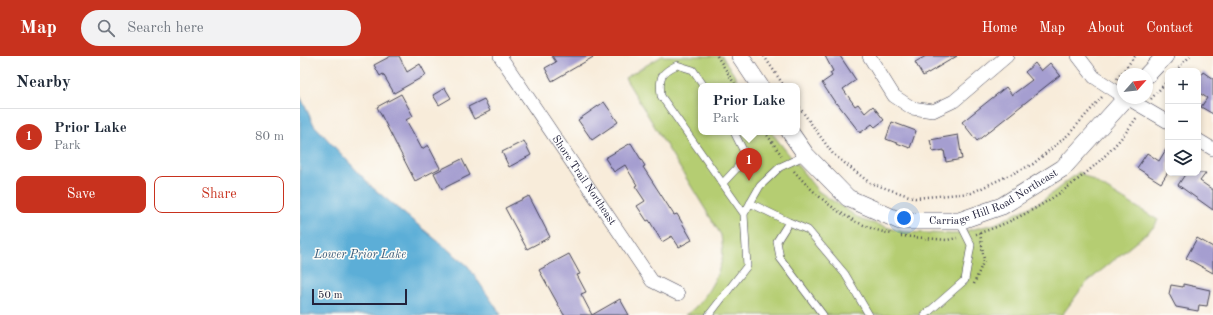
<!DOCTYPE html>
<meta charset="utf-8">
<style>
:root{--surface:#fff;--page:#f2f2f3;--text:#1f2937;--muted:#747a83;--line:#e0e1e3;--accent:#c8321e}
body{margin:0;font-family:"Old Standard TT",serif;background:var(--page);color:var(--text)}
.controls{position:absolute;right:12px;top:12px;display:grid;overflow:hidden;border-radius:8px;box-shadow:0 2px 6px #0003}
.controls button{width:36px;height:36px;display:grid;place-items:center;padding:0;border:0;border-bottom:1px solid var(--line);background:var(--surface);color:var(--text);font:20px sans-serif}
.compass{position:absolute;left:817px;top:12px;width:36px;height:36px;border-radius:50%;background:var(--surface);box-shadow:0 2px 6px #0003;rotate:63deg}
.scale{position:absolute;left:12px;bottom:10px;width:95px;box-sizing:border-box;padding-left:4px;border:2px solid #22223b;border-top:0;font-size:11px;line-height:14px;white-space:nowrap;color:#22223b;-webkit-text-stroke:3px #fdfcf7;paint-order:stroke}
.you{position:absolute;left:604px;top:162px;width:14px;height:14px;margin:-10px;border:3px solid #fff;border-radius:50%;background:#1a73e8;box-shadow:0 0 0 6px #1a73e833}
.badge{display:grid;place-items:center;width:26px;height:26px;border-radius:50%;background:var(--accent);color:#fff;font-size:13px;font-weight:700}
.pin{position:absolute;translate:-50% -33px;filter:drop-shadow(0 1px 2px #0008)}
.pin::after{content:'';position:absolute;top:21px;width:14px;height:12px;background:inherit;clip-path:polygon(0 0,100% 0,50% 100%)}
.popup{position:absolute;left:398px;top:27px;width:102px;height:52px;box-sizing:border-box;display:grid;place-content:center;border-radius:8px;background:var(--surface);filter:drop-shadow(0 1px 3px #0005);font-size:13px;white-space:nowrap;color:var(--muted)}
.popup b{font-size:15px;color:var(--text)}
.popup::after{content:'';position:absolute;left:50%;top:100%;margin-left:-8px;border:8px solid transparent;border-top-color:var(--surface)}
.list{margin:0;padding:0;list-style:none}
h2{display:flex;justify-content:space-between;align-items:center;height:52px;margin:0;padding:0 16px;font-size:17px}
h2 small{font-size:13px;font-weight:400;color:var(--muted)}
.list li{display:grid;grid-template-columns:26px 1fr auto;gap:12px;align-items:center;box-sizing:border-box;height:56px;padding:0 16px;border-top:1px solid var(--line)}
.list b{display:block;font-size:15px;white-space:nowrap}
.list p{margin:0;font-size:13px;white-space:nowrap;color:var(--muted)}
.list em{font-size:13px;font-style:normal;color:var(--muted)}
.actions{display:flex;gap:8px;padding:12px 16px}
.actions a{flex:1;padding:9px 0;border:1px solid var(--accent);border-radius:8px;text-align:center;font-size:14px;color:var(--accent)}
.actions .main{background:var(--accent);color:#fff}
.icon{flex:none;width:22px;height:22px;fill:none;stroke:currentColor;stroke-width:2;stroke-linecap:round;stroke-linejoin:round}
.map{position:relative;flex:none;width:913px;height:259px;overflow:hidden}
header{display:flex;align-items:center;gap:24px;box-sizing:border-box;height:56px;padding:0 20px;background:var(--accent);color:#fff}
header strong{font-size:19px}
nav{display:flex;gap:22px;margin-inline-start:auto;font-size:14px}
.search{width:280px;height:36px;background:var(--page);display:flex;align-items:center;gap:10px;box-sizing:border-box;padding:0 14px;border-radius:22px;color:var(--muted);font-size:15px}
main{display:flex}
aside{flex:1;background:var(--surface)}
.map>svg:first-child{display:block}
.green{fill:#b5cd72;stroke:#6c7856}
.water{fill:#5caed7;stroke:#3f6889}
.building{fill:#a59ed0}
.lines{fill:none;stroke-linecap:round;stroke-linejoin:round}
.service-casing{stroke:#424053;stroke-width:8}
.minor-casing{stroke:#424053;stroke-width:14}
.tertiary-casing{stroke:#424053;stroke-width:18}
.path{stroke:#424053;stroke-width:2.5;stroke-dasharray:1 3;stroke-linecap:butt}
.service{stroke:#fff;stroke-width:7}
.minor{stroke:#fff;stroke-width:13}
.tertiary{stroke:#fff;stroke-width:17}
.labels{text-anchor:middle;dominant-baseline:central;stroke-width:3;stroke-linejoin:round;paint-order:stroke}
.street-label{font-size:11px;fill:#22223b;stroke:#fdfcf7}
.water-label{font-size:12px;font-style:italic;fill:#395a79;stroke:#fdfcf7}
</style>
<header>
<strong>Map</strong>
<div class="search"><svg class="icon" aria-label="search" viewBox="0 0 24 24"><circle cx="10" cy="10" r="6"/><path d="M15 15l6 6"/></svg>Search here</div>
<nav><a>Home</a><a>Map</a><a>About</a><a>Contact</a></nav>
</header>
<main>
<aside>
<h2>Nearby<small></small></h2>
<ul class="list">
<li><span class="badge">1</span><div><b>Prior Lake</b><p>Park</p></div><em>80 m</em></li>
</ul>
<div class="actions"><a class="main">Save</a><a>Share</a></div>
</aside>
<div class="map">
<svg width="913" height="259" viewBox="0 0 913 259">
<rect width="100%" height="100%" fill="#fdfcf7"/>
<filter id="ink" filterUnits="userSpaceOnUse"><feTurbulence type="fractalNoise" baseFrequency=".025" numOctaves="2"/><feDisplacementMap in="SourceGraphic" scale="8" xChannelSelector="R" yChannelSelector="G"/><feConvolveMatrix kernelMatrix="1 2 1 2 8 2 1 2 1" color-interpolation-filters="sRGB"/></filter>
<filter id="wash" filterUnits="userSpaceOnUse"><feTurbulence type="fractalNoise" baseFrequency=".012" numOctaves="4" result="noise"/><feDisplacementMap in="SourceGraphic" scale="16" xChannelSelector="R" yChannelSelector="G"/><feGaussianBlur stdDeviation="0.9" result="paint"/><feColorMatrix in="noise" values="0 0 0 0 0 0 0 0 0 0 0 0 0 0 0 0 0 1.4 0 .05"/><feComposite in="paint" operator="in"/></filter>
<g filter="url(#wash)">
<rect width="100%" height="100%" fill="#f8ecda"/>
<!-- green -->
<path class="green" d="M362,0H422L441,30H401V76H471L518,135L562,164L603,176L653,178L695,168L742,145L779,116L858,164L854,171L785,228L762,259H385C401,250 416,225 421,207C424,199 422,187 421,179L325,22Z"/>
<!-- water -->
<path class="water" d="M0,40L14,69L73,132L168,210L201,259H0Z"/>
<g id="blocks">
<!-- building -->
<path class="building" d="M91,0H99L107,16L120,8L126,19L94,37L83,18L80,20L74,9Z
M252,0H295L252,25L245,12L256,6Z
M525,0H540L556,24L543,33L555,50L558,48L565,57L573,50L584,64L575,71L572,68L560,77L537,47L536,48L522,27L532,20L530,17L533,15Z
M626,0H657L623,20L615,6Z
M735,7L741,15L750,7L760,19L677,85L662,66L706,31L712,39L732,24L725,16Z
M903,16L913,23V58L901,51L907,42L898,36V24Z
M145,32L151,42L139,49L133,39Z
M101,38L113,60L106,64L122,93L128,89L140,112L115,125L77,51Z
M184,43L190,55L174,63L168,51Z
M304,46L318,66L292,84L278,64Z
M592,66L616,75L610,92L586,83Z
M658,79L662,103L646,106L644,94L633,96L630,84Z
M224,85L231,99L209,111L202,96Z
M331,87L345,110L343,111L374,159L377,158L392,184L379,191L372,180L362,186L349,164L347,165L337,150L345,145L335,130L337,129L325,109L314,116L305,102Z
M868,90V116L861,127L837,112L847,97L859,105Z
M162,103L170,119L142,133L134,117Z
M886,117H906L900,125L913,134V154L878,129Z
M229,140L250,181L227,193L205,152Z
M897,182L913,191V217L886,202Z
M269,198L280,218L277,219L286,236L281,238L292,259L320,243L329,259H264L239,214Z
M883,228L910,234L907,250L899,249L898,255L876,251L869,238L871,229L883,231Z"/>
</g>
</g>
<g filter="url(#ink)">
<use href="#blocks" fill-opacity="0" stroke="#424053" stroke-width="1"/>
<g class="lines">
<!-- service casing -->
<g class="service-casing">
<path id="service" d="M404,30L393,14L377,9C360,17 359,21 361,40L444,158
M423,127L437,112L445,98L434,76
M450,147L489,166L508,174L545,218L569,259
M489,166L477,185L480,202L523,259
M409,259L447,210L444,158L460,130L480,111L506,99
M625,259L665,224L671,189L659,165"/>
</g>
<!-- minor casing -->
<g class="minor-casing">
<g id="minor">
<path id="s1" d="M200,0L352,225L378,238"/>
<path d="M569,0L594,40L612,52L633,55L654,45L707,0"/>
<path d="M778,0L794,21L823,40"/>
<path d="M827,42L868,66"/>
<path d="M898,84L913,93"/>
</g>
</g>
<!-- tertiary casing -->
<g class="tertiary-casing">
<g id="tertiary">
<path d="M440,0L460,30"/>
<path d="M847,19L865,0"/>
<path id="s2" d="M490,76L506,99L548,142L600,165H659L702,150L763,112L826,42"/>
</g>
</g>
<!-- path -->
<path class="path" d="M417,0L436,30
M464,0L484,30
M876,15L890,0
M817,23L835,0
M851,43L868,24
M497,48L533,98L570,127L615,142L671,137L733,108L769,78L802,41
M465,76L482,100
M494,115C520,145 552,170 592,178
M676,178C736,160 802,114 837,61
M601,180L647,184L657,182
M674,228L684,204L680,177"/>
<!-- service -->
<use href="#service" class="service"/>
<!-- minor -->
<use href="#minor" class="minor"/>
<!-- tertiary -->
<use href="#tertiary" class="tertiary"/>
</g>
</g>
<g class="labels">
<!-- street labels -->
<g class="street-label">
<text stroke="none"><textPath href="#s1" startOffset="150">Shore Trail Northeast</textPath></text>
<text stroke="none"><textPath href="#s2" startOffset="244">Carriage Hill Road Northeast</textPath></text>
</g>
<!-- water labels -->
<g class="water-label">
<text x="60" y="199">Lower Prior Lake</text>
</g>
</g>
</svg>
<div class="controls">
<button>+</button>
<button>−</button>
<button><svg class="icon" aria-label="layers" viewBox="0 0 24 24"><path d="M12 4l9 5-9 5-9-5zM3 14l9 5 9-5"/></svg></button>
</div>
<svg class="compass" viewBox="-18 -18 36 36"><path d="M0-13l5 13h-10z" fill="#e53935"/><path d="M0 13l5-13h-10z" fill="#747a83"/></svg>
<div class="scale">50 m</div>
<div class="you"></div>
<div class="pin badge" style="left:449px;top:125px">1</div>
<div class="popup"><b>Prior Lake</b>Park</div>
</div>
</main>
